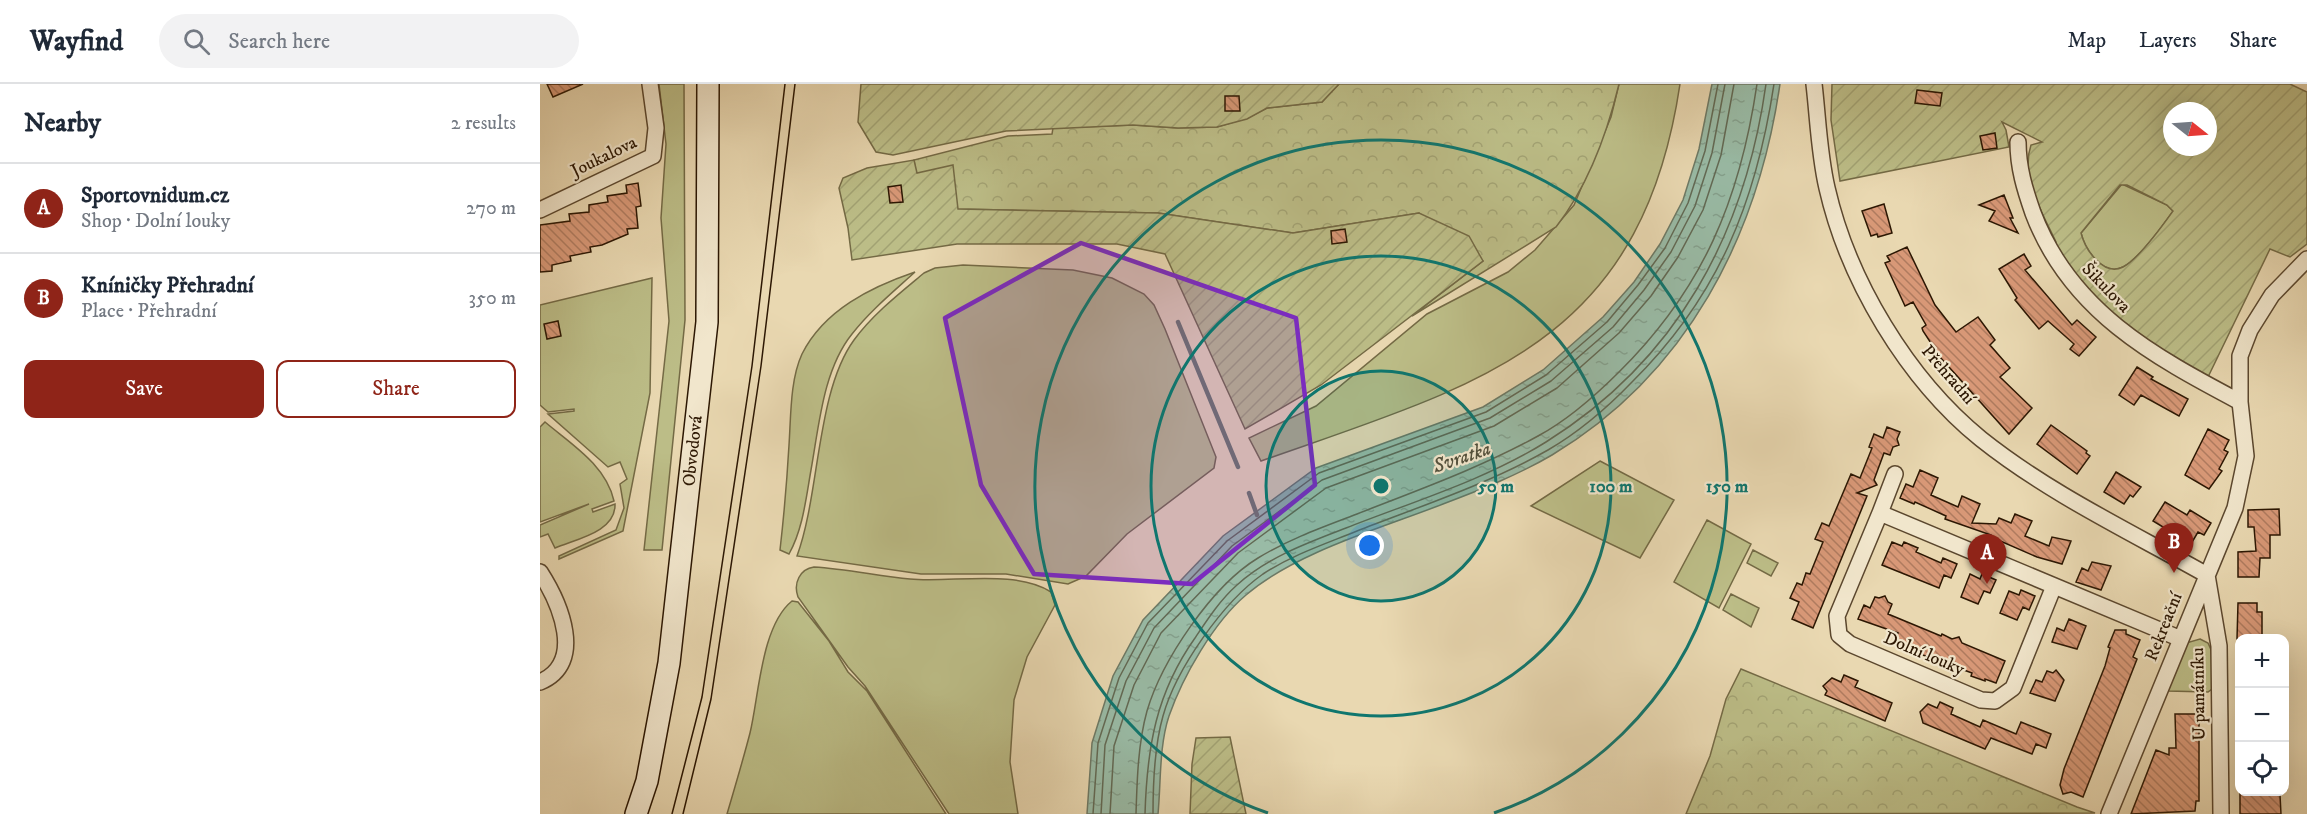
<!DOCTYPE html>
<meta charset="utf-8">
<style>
:root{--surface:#fff;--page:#f2f2f3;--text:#1f2937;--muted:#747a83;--line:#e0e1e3;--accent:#8f2418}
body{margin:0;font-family:"IM FELL DW Pica",serif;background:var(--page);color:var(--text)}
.controls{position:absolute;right:18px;bottom:18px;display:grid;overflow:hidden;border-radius:12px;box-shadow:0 6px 24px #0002}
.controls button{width:54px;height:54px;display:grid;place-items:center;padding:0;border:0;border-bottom:2px solid var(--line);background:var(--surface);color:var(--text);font:30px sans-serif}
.compass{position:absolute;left:1623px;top:18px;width:54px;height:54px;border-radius:50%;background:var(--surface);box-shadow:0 6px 24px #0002;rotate:107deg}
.you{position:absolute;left:830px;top:462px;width:21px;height:21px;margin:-15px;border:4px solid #fff;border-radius:50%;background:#1a73e8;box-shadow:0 0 0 9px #1a73e833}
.badge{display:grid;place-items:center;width:39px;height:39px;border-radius:50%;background:var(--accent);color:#fff;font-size:20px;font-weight:700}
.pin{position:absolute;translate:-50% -50px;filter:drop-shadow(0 2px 3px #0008)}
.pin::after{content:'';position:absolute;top:32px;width:21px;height:18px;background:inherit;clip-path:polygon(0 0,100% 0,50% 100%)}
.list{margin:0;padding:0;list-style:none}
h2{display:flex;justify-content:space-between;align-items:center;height:78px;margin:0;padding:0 24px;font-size:26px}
h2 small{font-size:20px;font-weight:400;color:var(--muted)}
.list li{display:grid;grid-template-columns:39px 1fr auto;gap:18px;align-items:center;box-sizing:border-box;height:90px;padding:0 24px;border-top:2px solid var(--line)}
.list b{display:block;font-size:22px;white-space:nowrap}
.list p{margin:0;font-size:20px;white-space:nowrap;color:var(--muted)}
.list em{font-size:20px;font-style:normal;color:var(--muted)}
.actions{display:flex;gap:12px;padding:18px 24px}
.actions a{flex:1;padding:14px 0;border:2px solid var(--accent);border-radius:12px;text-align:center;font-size:21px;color:var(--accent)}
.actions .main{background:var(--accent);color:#fff}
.icon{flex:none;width:33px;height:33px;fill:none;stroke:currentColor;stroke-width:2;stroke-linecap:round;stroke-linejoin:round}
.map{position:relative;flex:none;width:1767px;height:730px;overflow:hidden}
header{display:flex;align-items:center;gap:36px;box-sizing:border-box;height:84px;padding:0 30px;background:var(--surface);border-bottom:2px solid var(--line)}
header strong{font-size:28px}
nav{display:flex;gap:33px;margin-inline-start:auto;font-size:21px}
.search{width:420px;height:54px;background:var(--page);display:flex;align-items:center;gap:15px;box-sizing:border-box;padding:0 21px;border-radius:33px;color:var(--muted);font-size:22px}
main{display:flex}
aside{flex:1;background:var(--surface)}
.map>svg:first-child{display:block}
.green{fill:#bcbd87;stroke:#746a45;stroke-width:1.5}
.forest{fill:url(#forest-crowns);stroke:#746a45;stroke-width:1.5}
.garden{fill:url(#garden-furrows);stroke:#746a45;stroke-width:1.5;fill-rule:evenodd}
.water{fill:url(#water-ripples);stroke:#6d7965;stroke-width:1.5}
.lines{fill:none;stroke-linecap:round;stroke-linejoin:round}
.shore{stroke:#626954;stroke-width:1.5}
.stream{stroke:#6d7965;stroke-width:4.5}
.building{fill:url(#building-back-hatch);stroke:#2c1703;stroke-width:1.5}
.street-casing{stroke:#5b472e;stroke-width:18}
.secondary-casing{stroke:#2c1703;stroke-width:24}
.street{stroke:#f1e6cc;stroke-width:15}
.secondary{stroke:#f1e6cc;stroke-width:21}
.tram{stroke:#2c1703;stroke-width:1.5}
.marked{fill:#7b2cbf;fill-opacity:0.2;stroke:#7b2cbf;stroke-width:4.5;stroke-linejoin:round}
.ring{fill:none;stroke:#0f766e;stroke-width:3}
.labels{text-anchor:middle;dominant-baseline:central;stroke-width:4.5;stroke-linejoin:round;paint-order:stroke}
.street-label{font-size:18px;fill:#2c1703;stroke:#f1e6cc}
.water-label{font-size:20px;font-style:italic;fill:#52503c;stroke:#f1e6cc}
.centre{fill:#0f766e;stroke:#f1e6cc;stroke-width:3}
.ring-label{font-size:18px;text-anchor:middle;font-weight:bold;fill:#0f766e;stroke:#f1e6cc;stroke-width:4.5;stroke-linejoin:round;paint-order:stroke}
</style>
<header>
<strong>Wayfind</strong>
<div class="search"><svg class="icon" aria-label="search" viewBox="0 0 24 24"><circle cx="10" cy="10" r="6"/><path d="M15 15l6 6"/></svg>Search here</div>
<nav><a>Map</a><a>Layers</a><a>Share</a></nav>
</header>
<main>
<aside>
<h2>Nearby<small>2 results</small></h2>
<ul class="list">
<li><span class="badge">A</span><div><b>Sportovnidum.cz</b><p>Shop · Dolní louky</p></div><em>270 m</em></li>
<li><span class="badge">B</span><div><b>Kníničky Přehradní</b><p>Place · Přehradní</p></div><em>350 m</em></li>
</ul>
<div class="actions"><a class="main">Save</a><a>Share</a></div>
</aside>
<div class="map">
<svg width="1767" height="730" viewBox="0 0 1767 730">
<defs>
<pattern id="forest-crowns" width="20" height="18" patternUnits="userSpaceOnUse" patternTransform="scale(1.5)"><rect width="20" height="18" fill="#bcbd87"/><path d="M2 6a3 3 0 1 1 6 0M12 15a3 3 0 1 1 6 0" fill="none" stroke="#a2a273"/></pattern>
<pattern id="garden-furrows" width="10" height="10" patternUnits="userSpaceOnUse" patternTransform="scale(1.5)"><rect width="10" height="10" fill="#bcbd87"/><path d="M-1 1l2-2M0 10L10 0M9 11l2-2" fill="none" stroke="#a2a273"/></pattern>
<pattern id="water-ripples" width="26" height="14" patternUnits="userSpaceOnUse" patternTransform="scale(1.5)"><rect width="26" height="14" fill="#99bba6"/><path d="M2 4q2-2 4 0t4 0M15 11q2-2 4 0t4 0" fill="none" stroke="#84a08d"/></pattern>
<pattern id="building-back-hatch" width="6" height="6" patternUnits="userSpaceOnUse" patternTransform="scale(1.5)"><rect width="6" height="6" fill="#d89877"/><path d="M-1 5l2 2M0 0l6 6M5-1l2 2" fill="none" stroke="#af7b5f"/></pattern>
</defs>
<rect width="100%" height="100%" fill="#e9d8b1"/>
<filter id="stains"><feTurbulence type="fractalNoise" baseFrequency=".00333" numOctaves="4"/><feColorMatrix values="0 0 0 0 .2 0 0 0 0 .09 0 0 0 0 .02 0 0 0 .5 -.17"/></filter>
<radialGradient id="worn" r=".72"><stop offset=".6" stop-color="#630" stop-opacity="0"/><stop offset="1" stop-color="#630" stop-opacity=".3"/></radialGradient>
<!-- green -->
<path class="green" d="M119,0H144L145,236L122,466H104L129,237L121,134L126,60Z
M1079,0H1140C1101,262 939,300 721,377L709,354L776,322L887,230L968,188L995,166L1034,121L1071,33Z
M1582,100L1627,121L1633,127C1623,141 1599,175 1583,183C1563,193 1545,165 1541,149Z
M423,181L533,186L572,194L604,210L614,221L625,245L676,373L674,384L587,450L546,492L528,500L466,490H381L257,472C280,410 276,308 314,256C333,230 360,209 384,189L395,184Z
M375,188C353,208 330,227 312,250C283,286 279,342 271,386C266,414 263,445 249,470L240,466C244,431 247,396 249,361C251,332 250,296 262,270C284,226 331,203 375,188Z
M112,194L110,309L83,447L19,475V472L76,446L84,424L80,400L87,395L80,378L68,383L8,330L34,327V325L8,328L0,321V221Z
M5,338C31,360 66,381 74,417L52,425L53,428L75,420C76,448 36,455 15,464L8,450L0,453V441L49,420L0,438V343Z
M1060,377L1134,416L1100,474L991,422Z
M1167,436L1211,460L1179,524L1134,498Z
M1213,466L1238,479L1231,492L1207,479Z
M274,483C307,485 338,492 370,495C411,499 476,485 511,508L515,521L487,573L474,616L470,678L478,730H409L325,602L308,583L258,513C253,499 260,485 274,483Z
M1191,510L1219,524L1211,543L1183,526Z
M252,517L258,518L289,557L308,588L327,607L406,730H187C195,703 203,676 210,649C219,612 221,542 252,517Z
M1660,555L1668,559L1672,568V605L1668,608L1628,607L1646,559Z"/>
<!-- forest -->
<path class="forest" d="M799,0H1079C1067,50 1048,102 1016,143L872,232L943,177L879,129L753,149L618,129L417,125L376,89L374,76L468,52L512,50L513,44L593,41L638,44L677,43L707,34L727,24L782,18Z
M1201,585L1537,723L1555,729L1146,730L1170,672L1186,615Z"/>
<!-- garden -->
<path class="garden" d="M321,0H799L782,18L727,24L707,35L677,43L638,44L593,41L466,47L353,71L336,68L318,38Z
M1292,0H1750L1767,8V160L1750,173L1730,165L1668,293L1617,265L1556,216L1513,162L1516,158C1503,130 1480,93 1491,61L1502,58L1462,38L1466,46L1469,63L1300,97L1291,36ZM1632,27H1668V63H1632ZM1580,101H1587L1627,121L1633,127C1623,141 1599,175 1583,183C1563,193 1545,165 1541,149Z
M374,76L377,89L413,81L418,125L618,129L753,149L879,129L929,152L943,177L781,301L705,345L625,170L577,160H417L312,176L308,144L299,104L303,94L327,84Z
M690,653L706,730H650L652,680L656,654Z"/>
<!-- water -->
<path class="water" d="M1172,0H1240C1218,152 1147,290 1012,371C978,391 940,406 903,420C842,444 756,468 706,511C674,538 643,592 629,632C619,662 621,699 618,730H547L552,659L573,592L603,536L683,452L776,384L943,323L1003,286L1063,233L1094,198L1120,160L1143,116L1159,65Z"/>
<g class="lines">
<!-- shore -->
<path class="shore" d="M553,730L558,659L579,594L608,539L687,457L779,389L946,328L1006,291L1067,238L1098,201L1125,164L1148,119L1165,67L1178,0
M561,730L565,661L586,597L614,544L692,462L782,396L950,334L1011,297L1073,243L1104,206L1131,168L1155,122L1172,69L1185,0
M570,730L574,662L594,601L621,549L698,469L786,404L954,342L1017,304L1079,249L1111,212L1138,173L1163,126L1181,71L1194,0
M596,730C597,697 598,659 607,627C622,576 672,502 718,474C749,455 783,443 817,430C878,406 940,384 998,352C1028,336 1055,312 1079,288C1163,205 1200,116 1217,0
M605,730C607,663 616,609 655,554C667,536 680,516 697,501C728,473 767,459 806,444C872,418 945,396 1006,358C1137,276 1205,150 1226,0
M613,730C613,699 614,663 623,632C636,585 683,518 723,490C752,471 785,460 817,447C881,422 948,400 1008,366C1039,348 1067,324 1092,298C1178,213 1216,119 1234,0"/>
<!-- stream -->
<path class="stream" d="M638,238L698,383
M709,409L717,431"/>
</g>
<!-- building -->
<path class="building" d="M7,0H43L13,13Z
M1377,6L1402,9L1400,22L1375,19Z
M685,12H699L700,27H685Z
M1455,49L1457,64L1443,66L1440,52Z
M98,99L101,122L96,123L98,144L87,145L88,150L62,161L50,163L51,168L30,172L31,177L12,181V187L0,188V141L30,137L29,130L49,128V121L68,118L67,112L87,109L86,101Z
M361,101L363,118L350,119L348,103Z
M1464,111L1473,134H1470L1478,149L1449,137L1455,127L1439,121Z
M1344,120L1352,149L1338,153L1337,150L1331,152L1322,127Z
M805,145L807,158L792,160L791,147Z
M1367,163L1395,221L1416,248L1438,233L1455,256L1450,261L1470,284L1460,293L1492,324L1469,350L1400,273L1383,247L1382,244L1386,241L1373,218L1365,222L1345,179L1350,177L1347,172Z
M1484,170L1491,182L1485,186L1532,241L1537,236L1556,253L1539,272L1530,265L1534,260L1508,237L1499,245L1475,216L1477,214L1459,185Z
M18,237L21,252L7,255L4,240Z
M1597,283L1613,293L1611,295L1648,315L1639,332L1601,311L1594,321L1579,311Z
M1511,341L1547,367L1546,369L1550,372L1537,390L1497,360Z
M1347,343L1360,348L1357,355L1359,361L1353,363L1350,371L1344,369L1334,396L1337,401L1317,409L1327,412L1273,544L1252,535L1259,518L1250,514L1257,499L1262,501L1266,489L1270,490L1283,458L1275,455L1282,439L1289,442L1311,390L1320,394L1332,364L1329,363L1334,350L1343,354Z
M1668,345L1689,356L1684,366L1688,368L1679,385L1682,387L1669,405L1645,391Z
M1380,386L1398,394L1391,411L1418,423L1422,412L1440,420L1432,439L1456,440L1459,434L1471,439L1475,430L1492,437L1485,452L1509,462L1512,453L1531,457L1522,480L1497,473L1451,453V451L1405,435L1406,432L1375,418L1374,420L1360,414L1366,400L1373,403Z
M1576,388L1601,403L1593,413L1590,411L1584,420L1564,408Z
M1625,418L1647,431L1650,426L1671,439L1664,451L1658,448L1651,460L1613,437Z
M1739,425L1740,451H1730V474H1720L1719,493H1698V468L1716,467L1714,443H1708V426Z
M1352,458L1362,462L1364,458L1378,464L1376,468L1401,479L1403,474L1417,480L1411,494L1404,491L1399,504L1342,481Z
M1552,478L1571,482L1561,506L1536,498L1542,484L1548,487Z
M1430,490L1440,495L1442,490L1456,496L1450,509L1444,507L1438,520L1421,513Z
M1481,506L1495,512L1489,526L1483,523L1477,536L1460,529L1469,507L1479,511Z
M1345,512L1348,518L1352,520L1348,530L1401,552L1402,550L1412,555L1419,553L1422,559L1465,577L1456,599L1445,595V597L1431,592L1432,589L1353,560L1358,549L1318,535L1324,521L1330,524L1335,513L1339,514Z
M1698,519H1717V528H1722V555H1697Z
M1529,535L1546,542L1537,565L1512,558L1517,544L1524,547Z
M1575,546H1586V550L1600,556L1593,573L1597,575L1543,713L1531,708L1523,710L1520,701L1524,685L1565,582L1570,564L1568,563Z
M1516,586L1524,596L1515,617L1490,609L1496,596L1502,598L1507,587L1513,589Z
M1304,591L1318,597L1315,603L1352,619L1345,637L1285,611L1287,607L1283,602L1292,594L1301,598Z
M1400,618L1413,624L1411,630L1440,643L1443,636L1476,650L1481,638L1511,650L1506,664L1496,660L1492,670L1451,654L1445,665L1383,639L1380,628L1388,620L1397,624Z
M1635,630H1659V717H1656L1655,727L1591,730L1616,666L1629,671V664H1636Z
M1700,708H1734V711H1740L1741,730H1700Z"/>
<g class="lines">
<!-- street casing -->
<g class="street-casing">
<path id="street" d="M1274,0C1278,34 1279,70 1287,104C1308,196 1367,295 1441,355C1510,410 1591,448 1667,491
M1478,58C1478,84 1485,106 1493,129C1530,227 1613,272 1700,318
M0,126L113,72L116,44L110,0
M1340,429L1355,390
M0,488C20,519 46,579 0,598
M1667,491L1679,562L1681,730
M1514,502L1473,604L1455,617L1441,616L1310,560L1299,551L1297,532L1340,429L1641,555
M1569,730L1695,424L1706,372L1700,318V272L1710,246L1732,211L1767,175"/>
</g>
<!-- secondary casing -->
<g class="secondary-casing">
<path id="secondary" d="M96,730L107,697L129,579L167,238L168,0"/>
</g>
<!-- street -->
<use href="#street" class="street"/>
<!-- secondary -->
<use href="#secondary" class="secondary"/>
<!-- tram -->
<path class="tram" d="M132,730L162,613L212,282L245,0
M143,730L171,615L221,282L255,0"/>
</g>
<!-- marked area -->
<path class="marked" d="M541,159L756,234L775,401L652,500L494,490L441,401L405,234Z"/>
<!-- distance rings -->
<circle cx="841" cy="402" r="115" fill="#0f766e" fill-opacity=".12"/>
<g class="ring">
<circle cx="841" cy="402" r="115"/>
<circle cx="841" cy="402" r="230"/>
<path d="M728 729A346 346 0 1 1 954 729"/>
</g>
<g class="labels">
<!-- street labels -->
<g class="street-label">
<text transform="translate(64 73) rotate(-26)">Joukalova</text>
<text transform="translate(1566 204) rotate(46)">Šikulova</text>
<text transform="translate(1408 291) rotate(49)">Přehradní</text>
<text transform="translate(153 367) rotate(-84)">Obvodová</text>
<text transform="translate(1624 543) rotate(-68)">Rekreační</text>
<text transform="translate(1384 570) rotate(23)">Dolní louky</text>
<text transform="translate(1659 610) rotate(-91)">U památníku</text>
</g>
<!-- water labels -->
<g class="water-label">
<text transform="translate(922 374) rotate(-19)">Svratka</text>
</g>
</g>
<circle cx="841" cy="402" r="9" class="centre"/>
<g class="ring-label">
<text x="956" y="408">50 m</text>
<text x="1071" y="408">100 m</text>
<text x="1187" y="408">150 m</text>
</g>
<rect width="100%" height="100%" filter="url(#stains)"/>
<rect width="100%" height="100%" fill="url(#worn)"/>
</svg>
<div class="controls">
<button>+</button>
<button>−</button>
<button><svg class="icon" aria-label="locate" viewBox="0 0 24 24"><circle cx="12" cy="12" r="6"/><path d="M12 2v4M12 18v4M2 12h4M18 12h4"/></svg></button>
</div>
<svg class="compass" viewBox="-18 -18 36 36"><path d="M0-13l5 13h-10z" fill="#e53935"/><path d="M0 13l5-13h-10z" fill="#747a83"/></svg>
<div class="you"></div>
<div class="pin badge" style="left:1447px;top:500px">A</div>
<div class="pin badge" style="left:1634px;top:489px">B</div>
</div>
</main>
